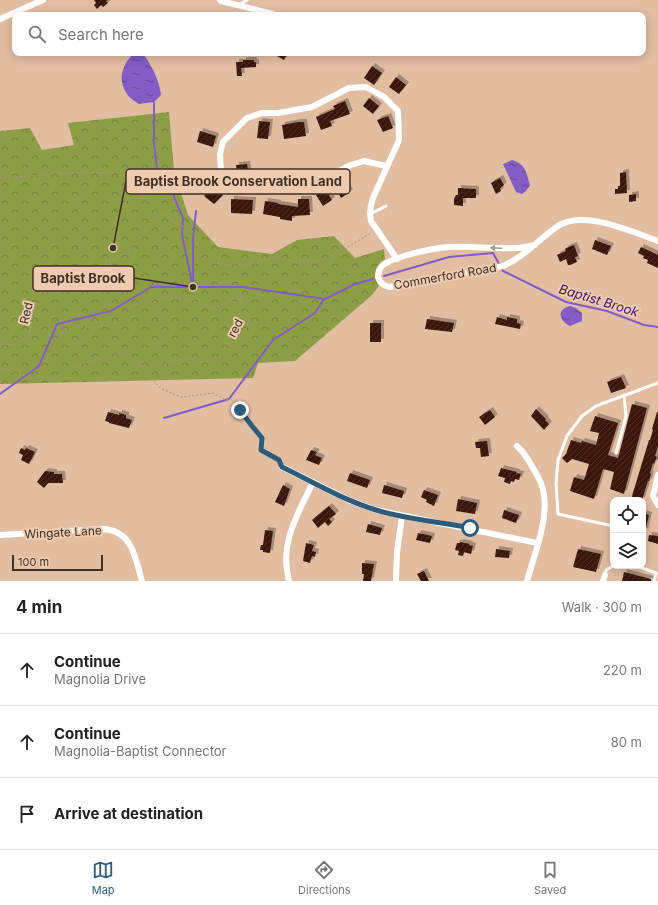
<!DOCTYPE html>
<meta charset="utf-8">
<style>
:root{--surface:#fff;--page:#f2f2f2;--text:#222;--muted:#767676;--line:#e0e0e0;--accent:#2c5c7a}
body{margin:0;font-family:Inter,sans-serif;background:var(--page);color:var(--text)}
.controls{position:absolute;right:12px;bottom:12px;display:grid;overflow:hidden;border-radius:8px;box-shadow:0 2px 10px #0003}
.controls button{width:36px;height:36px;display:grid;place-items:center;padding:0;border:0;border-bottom:1px solid var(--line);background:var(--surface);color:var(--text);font:20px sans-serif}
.scale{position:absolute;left:12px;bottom:10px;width:91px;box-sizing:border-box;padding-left:4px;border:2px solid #403127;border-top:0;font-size:11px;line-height:14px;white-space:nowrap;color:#403127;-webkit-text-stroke:3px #eecaaf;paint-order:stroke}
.stop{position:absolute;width:12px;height:12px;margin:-9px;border:3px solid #2c5c7a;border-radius:50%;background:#fff}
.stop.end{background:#2c5c7a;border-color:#fff;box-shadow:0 1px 4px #0008}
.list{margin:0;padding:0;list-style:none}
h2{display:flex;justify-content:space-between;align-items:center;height:52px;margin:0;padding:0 16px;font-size:17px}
h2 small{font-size:13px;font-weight:400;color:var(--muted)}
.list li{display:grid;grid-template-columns:26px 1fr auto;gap:12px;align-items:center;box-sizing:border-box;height:72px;padding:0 16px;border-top:1px solid var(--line)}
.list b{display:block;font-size:15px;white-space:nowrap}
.list p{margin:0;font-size:13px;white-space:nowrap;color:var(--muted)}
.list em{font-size:13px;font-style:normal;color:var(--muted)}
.icon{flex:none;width:22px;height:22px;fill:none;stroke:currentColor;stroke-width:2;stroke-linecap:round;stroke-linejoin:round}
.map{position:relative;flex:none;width:658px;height:581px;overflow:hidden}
.search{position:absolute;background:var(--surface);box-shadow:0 2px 10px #0003;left:12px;right:12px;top:12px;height:44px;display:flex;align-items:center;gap:10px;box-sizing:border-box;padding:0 14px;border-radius:8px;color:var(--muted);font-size:15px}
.sheet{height:268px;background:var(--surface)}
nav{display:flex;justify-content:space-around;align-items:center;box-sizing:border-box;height:56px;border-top:1px solid var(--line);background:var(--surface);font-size:11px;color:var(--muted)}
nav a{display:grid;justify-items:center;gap:2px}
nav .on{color:var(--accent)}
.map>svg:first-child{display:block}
.forest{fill:url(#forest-crowns)}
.water{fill:url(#water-ripples)}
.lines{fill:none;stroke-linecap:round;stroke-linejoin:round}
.stream{stroke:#835cc6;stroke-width:2}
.building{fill:url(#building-hatch);filter:url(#shadow)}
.path{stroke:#af927c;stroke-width:1;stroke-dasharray:2 2;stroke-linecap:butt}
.service{stroke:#fff;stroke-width:3}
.minor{stroke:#fff;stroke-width:6}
.oneway{fill:#a09893}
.route{stroke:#2c5c7a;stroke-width:5}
.labels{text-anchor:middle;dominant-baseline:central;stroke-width:4;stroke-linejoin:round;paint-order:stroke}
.street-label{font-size:12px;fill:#403127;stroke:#eecaaf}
.water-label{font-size:13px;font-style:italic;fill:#3f1173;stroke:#eecaaf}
.leader{fill:none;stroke:#403127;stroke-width:1.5}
.callout-dot{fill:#403127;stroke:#eecaaf;stroke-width:1.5}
.callout{fill:#eecaaf;stroke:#403127;stroke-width:1.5}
.callout-label{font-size:13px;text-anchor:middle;font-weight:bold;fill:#403127}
</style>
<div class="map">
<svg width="658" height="581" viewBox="0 0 658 581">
<defs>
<pattern id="forest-crowns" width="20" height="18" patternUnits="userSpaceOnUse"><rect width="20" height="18" fill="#8e9e47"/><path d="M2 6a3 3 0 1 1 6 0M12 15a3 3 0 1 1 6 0" fill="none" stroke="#75813b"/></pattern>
<pattern id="water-ripples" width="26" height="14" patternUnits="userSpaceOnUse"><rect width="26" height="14" fill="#835cc6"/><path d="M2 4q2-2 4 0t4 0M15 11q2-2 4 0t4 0" fill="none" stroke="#674998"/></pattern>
<pattern id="building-hatch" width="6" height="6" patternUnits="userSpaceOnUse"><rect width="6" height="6" fill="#3b1509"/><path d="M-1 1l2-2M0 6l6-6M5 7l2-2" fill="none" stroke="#502f24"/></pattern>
<filter id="shadow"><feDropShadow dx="3" dy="-3" stdDeviation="0" flood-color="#0004"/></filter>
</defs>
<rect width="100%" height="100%" fill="#e1bda2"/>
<!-- forest -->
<path class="forest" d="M169,112L174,171L188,215L218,247L272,254L297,240L334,236L355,258L384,249L385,259C375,265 372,276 379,286L372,295L295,361L258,363L253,378L0,384V131L30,128L42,150L74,145L68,123Z"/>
<!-- water -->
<path class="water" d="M144,55C153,68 159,80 161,95L154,102L139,104C135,101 129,98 127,94C118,81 121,68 131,56Z
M512,160C526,164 526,172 530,185L526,191L522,194L516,192L503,164Z
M570,306L576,308L582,313V321L570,326C560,321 555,310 570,306Z"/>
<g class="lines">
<!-- stream -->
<path class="stream" d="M154,102V143L158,178L174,190V197L183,218L182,235L193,287
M384,276L449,257L493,253L503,271L566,302L607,311L644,325L658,327
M193,282V239L196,211
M0,394L39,366L57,324L111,311L151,287H243L325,299L355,284L373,279
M164,418L229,399L273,340L315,313L324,299"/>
</g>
<!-- building -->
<path class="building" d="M94,0H108L106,1L108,3L103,7L101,5L97,9L94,5L96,3Z
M279,53H288L284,60L277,56Z
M243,60H254V62H256V67L241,68L242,76H237L236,62H243Z
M372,66L382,73L374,85L364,78Z
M396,77L406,85L399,94L389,87Z
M369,98L379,106L373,114L363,106Z
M345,101L350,114L330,121L332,126L321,130L316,117L335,109L333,106Z
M388,116L393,128L383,132L377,120Z
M259,121L270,122L268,139L257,138Z
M298,122H304L306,136L284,139L282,125Z
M200,131L216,136L213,147L197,142Z
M247,164L249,176L238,178L236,165Z
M626,172L627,193L615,194V189H618V186H620V173Z
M500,178L504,185L500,188L501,191L496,194L491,183Z
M343,180L350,192L341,198L334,185Z
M213,186L223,195L214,204L204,196Z
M458,188L476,189V198H463V206L454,205V199L456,195H458Z
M325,189L332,200L323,206L316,195Z
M636,194V201L629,202V195Z
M231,199L253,200L252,214L231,213Z
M298,199H309L310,215L292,216V221L280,219V217L263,214L265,201L278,203V204L298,207Z
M595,240L611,246L607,255L592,249Z
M574,245L578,256L575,257L577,262L570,265H568L566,259L560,262L557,255L566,251L565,250L566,248Z
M641,247L658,255V268L647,263L648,260L643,258L644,256L638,253Z
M497,317L507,320V317L517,319V323L521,324L520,329L495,324Z
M427,319L454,323L452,332L425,329Z
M370,323H381V342H370Z
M621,377L626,388L611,393L607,382Z
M632,404L647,408L624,494L610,489L614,472L603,469L594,499L570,491L574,477L584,480L589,464L572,459L567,463L562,458L566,454L571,440L581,443L582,441L596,445L599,433L590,431L595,416L618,423L608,455L618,458Z
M536,409L546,419L545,420L549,424L544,430L531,416Z
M490,410L495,417L485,425L479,417Z
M108,412L119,415V413L126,415V418L132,420L129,428L109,423V422L105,421Z
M657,412H658V446L655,456L657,457L654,464L653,463L650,473L651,474L649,481H648L642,500H634L632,496L649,440H650L653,430L652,429Z
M487,441L489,456L481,457L480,448H476L475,442Z
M21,448L25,450L26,448L35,452L29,464L21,460L23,455L19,453Z
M311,450L317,452L315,455L322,458L319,465L306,460Z
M501,468L517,472L516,473L521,474L519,480L515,479L514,482L511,481L510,484L504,482L505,478L498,476Z
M45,471L54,472V474H62L63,483H48L44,488L37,482Z
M350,473L370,480L367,488L347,481Z
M283,485L290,489L284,506L275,502Z
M384,485L404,491L402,498L382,493Z
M424,490L438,495L434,506L426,502L427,500L421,497Z
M458,499L477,503L475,514L456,511Z
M329,506L336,514L329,519L332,522L328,526L325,522L318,528L312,520Z
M504,510L519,515L516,523L502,518Z
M643,513L649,515L645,532L643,531Z
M368,524L382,528L380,535L366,532Z
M265,530L273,531L270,553L263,552V550H260L261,545H263Z
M418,533L432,536L430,543L416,540Z
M649,535L658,536V544L648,541Z
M460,542L470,544L469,545L473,546L471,554L464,552L463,556L458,555L459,551L455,550L457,543H460Z
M306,543L314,545L312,551L316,552L315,557L312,556L310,563L303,561Z
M496,549L510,551L509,558L495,557Z
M578,549L601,554L596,572L573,567Z
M362,563L374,564L371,581H363L364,574H362Z
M424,571L429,581H421L417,574Z
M624,572L651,579V581H622Z"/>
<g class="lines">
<!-- path -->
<path class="path" d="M0,178L70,173L122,172L136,188L147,204L157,212L168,216L176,223L193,232L195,234L197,244L202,253L212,262L228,265H254L272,256C284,260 296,263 309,262C329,261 354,243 371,233
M0,192L4,178
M241,303V292
M0,345L18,344L30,334C34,305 38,272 77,285L86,281L105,266L133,248L157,212
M140,366L160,388L181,397L213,393L224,399L233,400L252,426L262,438L261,450L279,459V461
M0,368L28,377L50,378L62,374L73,367L102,357L110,356L121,353L132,359L140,365L147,368L187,358L203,362L226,354L233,349L246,329L249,320L247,311L241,303L230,301L215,308L181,297L167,296L131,306L115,324L93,328L78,327L64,329L37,377"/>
<!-- service -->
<path class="service" d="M239,5L247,0
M370,214L386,206
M616,453L626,416L624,395
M613,526L558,514L556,484L558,460L567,436L582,416L596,406L658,383
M637,566L656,573L654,581
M605,575L606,570L613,566"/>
<!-- minor -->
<path class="minor" d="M220,0L221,1L273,14
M0,19L43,0
M386,166L364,161L351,165L329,176L311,187L292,191L238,185L229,180L221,171L220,154L223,142L247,118L262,113H278L312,107L349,88L366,87L384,97L398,111L399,140L373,198C370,206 369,212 371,221L397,259
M535,245C529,246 523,248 517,248C494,249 472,246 449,247C434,248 394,256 382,266C379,269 378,273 378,277C380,283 383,285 389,287L503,266C524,257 539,239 558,226C582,209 633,232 658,241
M517,446C524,452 528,459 533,468C537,475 542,483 543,490C550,516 534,556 527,581
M282,467L351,501L376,510L537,543
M658,475L653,496L658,505
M0,535L102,529C133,530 135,558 142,581
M289,581C279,543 297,516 313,482
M396,581L397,552L402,516
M603,581L605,575"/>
</g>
<!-- one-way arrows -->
<defs><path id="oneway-solid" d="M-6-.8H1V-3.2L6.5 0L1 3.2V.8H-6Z"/></defs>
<use class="oneway" href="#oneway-solid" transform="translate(496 248) rotate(-178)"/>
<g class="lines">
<!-- route -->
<path class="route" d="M240,410L252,426L262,438L261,450L279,460L282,467C313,482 343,500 376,510C407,519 439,522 470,528"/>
</g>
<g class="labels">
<!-- street labels -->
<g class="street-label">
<text transform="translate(445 276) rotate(-10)">Commerford Road</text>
<text transform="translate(26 313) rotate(-77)">Red</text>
<text transform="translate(235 328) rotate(-63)">red</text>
<text transform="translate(63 532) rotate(-3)">Wingate Lane</text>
</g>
<!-- water labels -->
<g class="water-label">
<text transform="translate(599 300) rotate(17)">Baptist Brook</text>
</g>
</g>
<!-- callouts -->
<path class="leader" d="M113 248L126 181M193 287L134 278"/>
<g class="callout-dot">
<circle cx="113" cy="248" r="4"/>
<circle cx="193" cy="287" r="4"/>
</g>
<g class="callout">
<rect x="126" y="169" width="224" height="25" rx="4"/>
<rect x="33" y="266" width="101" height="25" rx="4"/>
</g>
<g class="callout-label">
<text x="238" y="186">Baptist Brook Conservation Land</text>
<text x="83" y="283">Baptist Brook</text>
</g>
</svg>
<div class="controls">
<button><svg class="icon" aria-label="locate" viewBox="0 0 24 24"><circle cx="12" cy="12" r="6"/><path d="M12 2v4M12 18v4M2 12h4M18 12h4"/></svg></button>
<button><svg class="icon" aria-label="layers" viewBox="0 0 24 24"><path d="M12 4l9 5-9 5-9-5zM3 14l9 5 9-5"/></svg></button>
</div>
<div class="scale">100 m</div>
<div class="stop" style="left:470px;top:528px"></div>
<div class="stop end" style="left:240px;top:410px"></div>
<div class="search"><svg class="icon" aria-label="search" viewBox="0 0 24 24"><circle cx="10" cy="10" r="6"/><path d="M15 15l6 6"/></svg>Search here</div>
</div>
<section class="sheet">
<h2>4 min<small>Walk · 300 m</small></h2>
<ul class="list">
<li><svg class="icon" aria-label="ahead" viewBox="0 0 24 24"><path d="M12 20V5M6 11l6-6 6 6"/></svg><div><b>Continue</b><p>Magnolia Drive</p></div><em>220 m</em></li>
<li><svg class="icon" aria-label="ahead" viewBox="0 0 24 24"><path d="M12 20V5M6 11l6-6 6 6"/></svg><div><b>Continue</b><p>Magnolia-Baptist Connector</p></div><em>80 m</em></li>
<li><svg class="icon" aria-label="arrive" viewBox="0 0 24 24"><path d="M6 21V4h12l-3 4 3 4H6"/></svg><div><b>Arrive at destination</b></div></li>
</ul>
</section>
<nav>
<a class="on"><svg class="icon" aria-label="map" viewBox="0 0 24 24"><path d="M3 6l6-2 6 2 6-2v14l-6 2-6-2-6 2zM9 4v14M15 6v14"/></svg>Map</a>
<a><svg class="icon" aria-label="directions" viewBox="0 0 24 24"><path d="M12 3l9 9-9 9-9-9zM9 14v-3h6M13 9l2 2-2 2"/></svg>Directions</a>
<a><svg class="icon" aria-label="saved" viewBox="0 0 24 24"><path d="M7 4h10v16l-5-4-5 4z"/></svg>Saved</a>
</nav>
